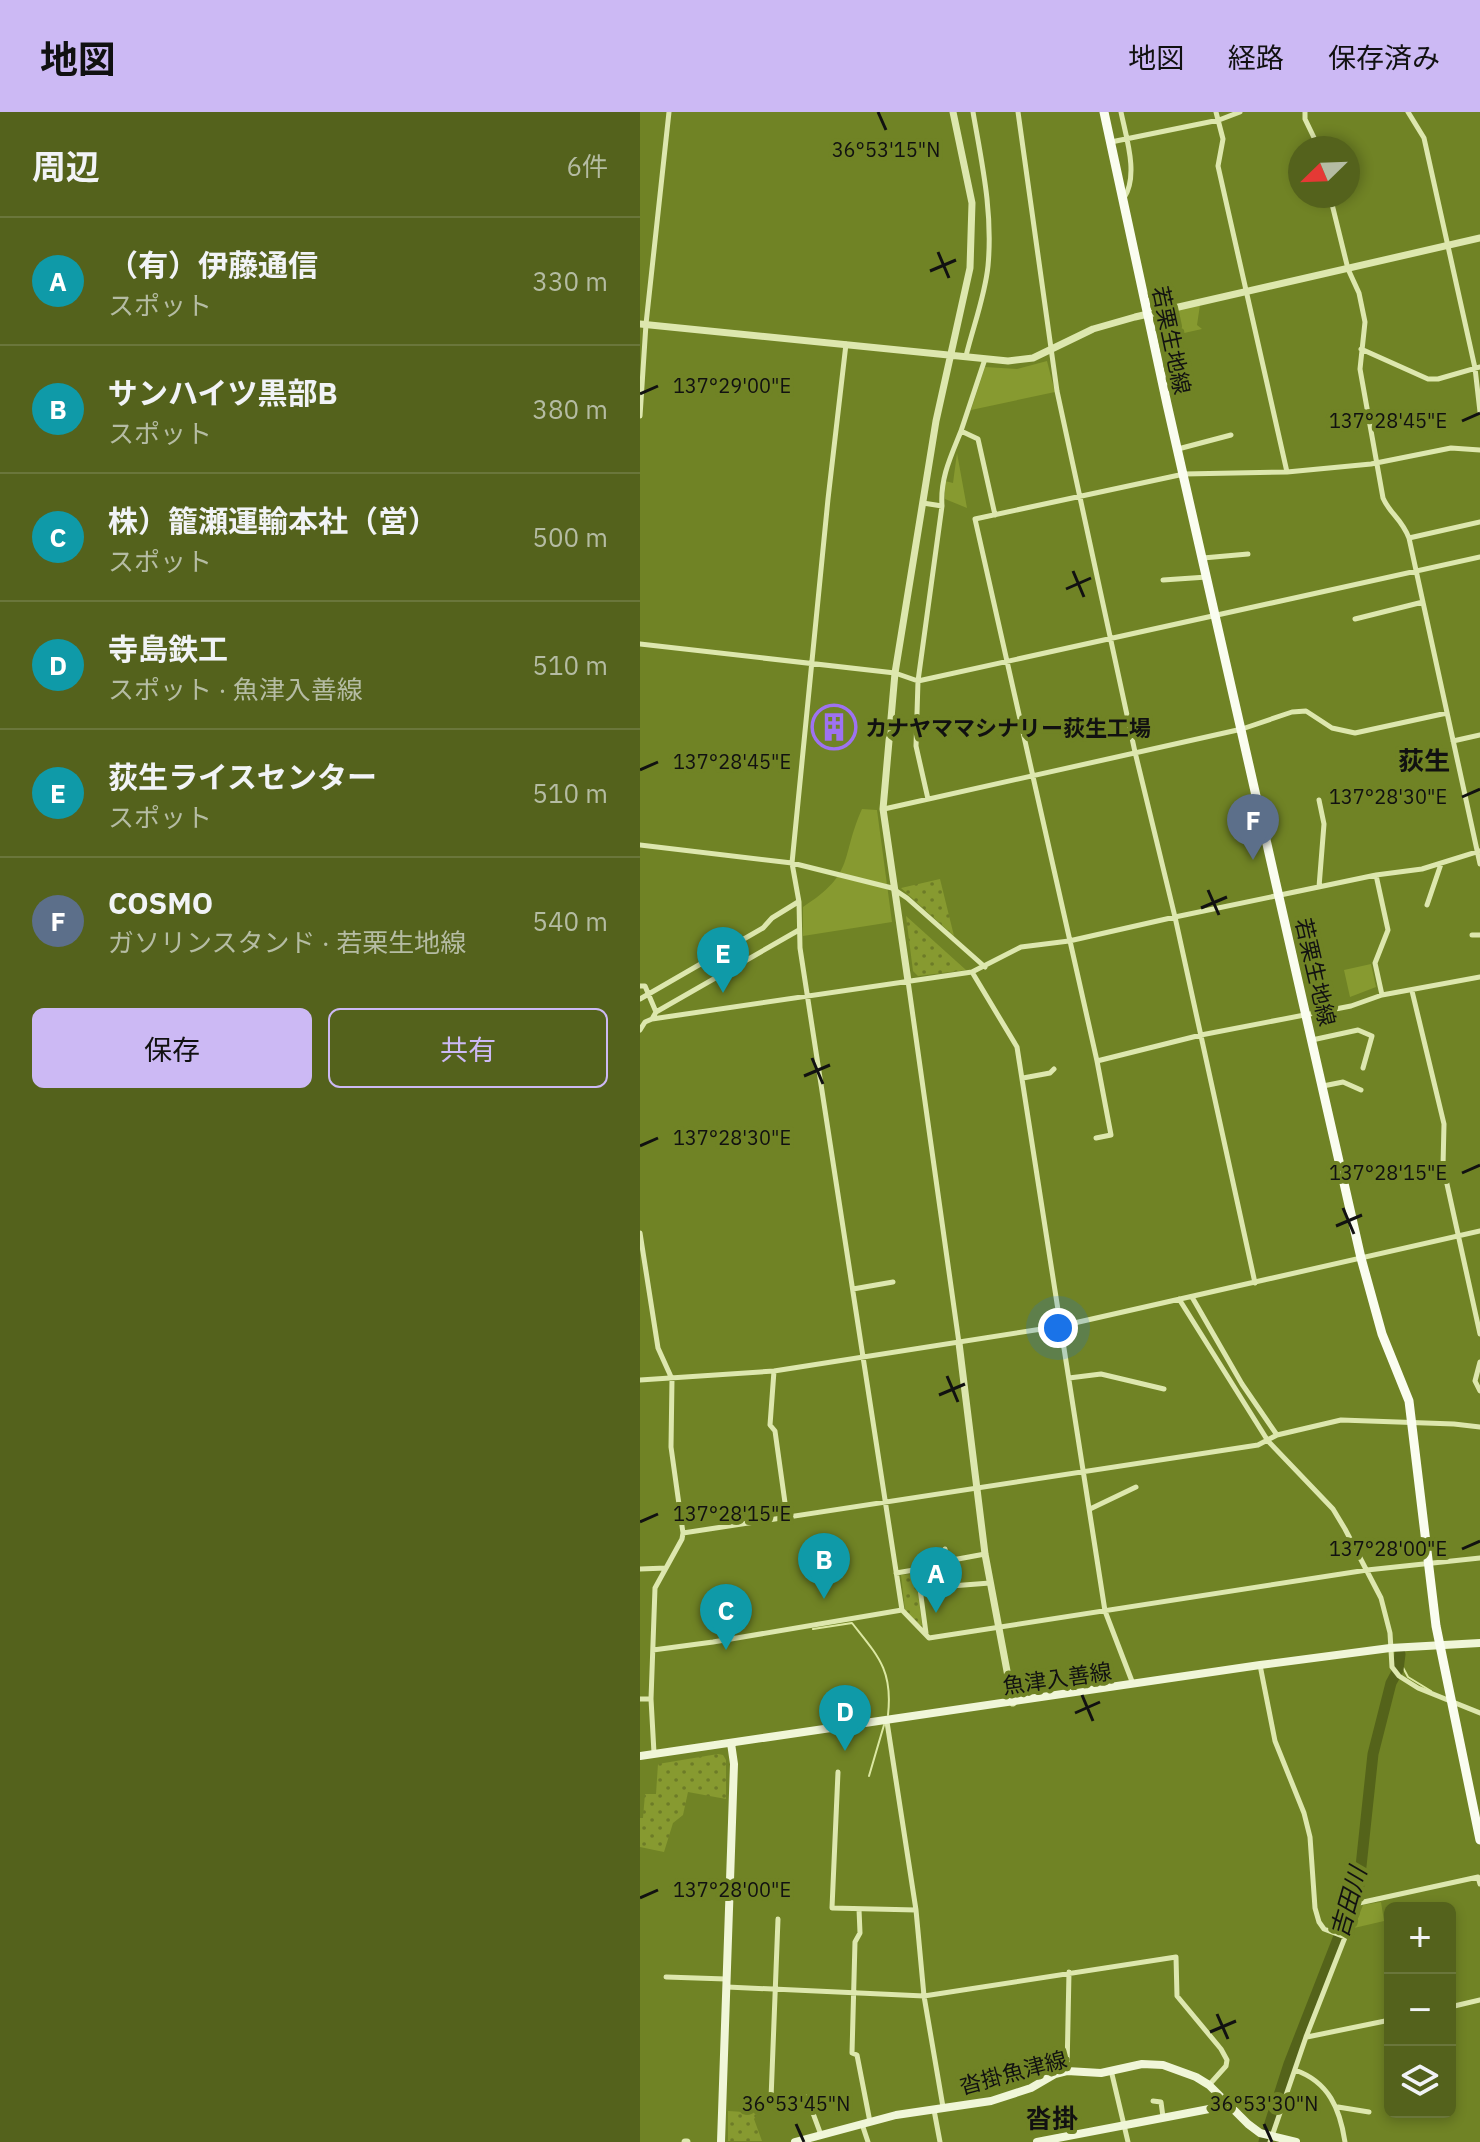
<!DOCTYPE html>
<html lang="ja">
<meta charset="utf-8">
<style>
:root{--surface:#54621c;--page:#5a6825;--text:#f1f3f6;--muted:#b5bca3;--line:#6a763b;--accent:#ccb9f4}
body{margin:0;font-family:"IBM Plex Sans","Noto Sans JP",sans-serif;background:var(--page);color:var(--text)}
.controls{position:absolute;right:24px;bottom:24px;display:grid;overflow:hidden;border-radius:12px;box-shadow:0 4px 12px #0003}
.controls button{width:72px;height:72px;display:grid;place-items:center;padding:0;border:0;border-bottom:2px solid var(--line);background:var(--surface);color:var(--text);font:40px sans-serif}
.compass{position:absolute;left:648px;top:24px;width:72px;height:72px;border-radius:50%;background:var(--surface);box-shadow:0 4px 12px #0003;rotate:247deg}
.you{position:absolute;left:418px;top:1216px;width:28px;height:28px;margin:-20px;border:6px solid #fff;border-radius:50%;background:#1a73e8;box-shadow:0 0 0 12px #1a73e833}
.badge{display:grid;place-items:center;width:52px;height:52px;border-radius:50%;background:var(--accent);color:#fff;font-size:26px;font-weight:700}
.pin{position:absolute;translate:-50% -66px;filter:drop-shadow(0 2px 4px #0008)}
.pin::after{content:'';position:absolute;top:42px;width:28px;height:24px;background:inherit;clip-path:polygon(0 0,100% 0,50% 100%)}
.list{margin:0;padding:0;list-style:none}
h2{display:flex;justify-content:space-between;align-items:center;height:104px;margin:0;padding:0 32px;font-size:34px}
h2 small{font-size:26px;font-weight:400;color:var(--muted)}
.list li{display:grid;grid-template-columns:52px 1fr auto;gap:24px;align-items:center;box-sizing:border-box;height:128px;padding:0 32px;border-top:2px solid var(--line)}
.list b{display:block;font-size:30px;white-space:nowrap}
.list p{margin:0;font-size:26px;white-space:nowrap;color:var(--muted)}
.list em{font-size:26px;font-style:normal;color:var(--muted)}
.actions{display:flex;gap:16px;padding:24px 32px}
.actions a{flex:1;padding:18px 0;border:2px solid var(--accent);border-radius:12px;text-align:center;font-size:28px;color:var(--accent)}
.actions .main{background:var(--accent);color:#111}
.icon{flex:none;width:44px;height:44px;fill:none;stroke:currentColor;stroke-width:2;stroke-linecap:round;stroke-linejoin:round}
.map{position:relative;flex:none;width:840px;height:2030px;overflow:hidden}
header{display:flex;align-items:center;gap:48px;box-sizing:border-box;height:112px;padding:0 40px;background:var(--accent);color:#111}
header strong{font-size:38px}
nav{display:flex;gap:44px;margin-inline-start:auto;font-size:28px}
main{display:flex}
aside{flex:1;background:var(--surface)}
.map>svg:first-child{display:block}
.grass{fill:url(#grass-dots)}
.green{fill:#879a30}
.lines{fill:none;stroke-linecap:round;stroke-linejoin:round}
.stream{stroke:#dce8a2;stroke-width:2}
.river{stroke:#54631a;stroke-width:11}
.minor{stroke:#dde7ae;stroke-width:5}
.tertiary{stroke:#dde7ae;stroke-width:7}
.secondary{stroke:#f0f6d8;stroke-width:8}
.primary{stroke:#fafdf0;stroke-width:9}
.ticks{fill:none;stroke:#111;stroke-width:3}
.labels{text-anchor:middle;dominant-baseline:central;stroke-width:8;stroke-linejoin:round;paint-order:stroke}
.street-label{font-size:22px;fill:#111;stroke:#708325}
.poi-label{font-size:22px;font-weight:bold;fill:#111;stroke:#708325;text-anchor:start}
.water-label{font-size:24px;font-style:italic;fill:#111;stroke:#708325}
.quarter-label{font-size:26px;font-weight:bold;fill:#111;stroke:#708325}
.ticks-label{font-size:20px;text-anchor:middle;fill:#111;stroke:#708325;stroke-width:8;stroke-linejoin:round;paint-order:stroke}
</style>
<header>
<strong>地図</strong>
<nav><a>地図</a><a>経路</a><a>保存済み</a></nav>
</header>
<main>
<aside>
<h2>周辺<small>6件</small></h2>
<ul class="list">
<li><span class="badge" style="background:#0f9aa8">A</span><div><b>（有）伊藤通信</b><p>スポット</p></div><em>330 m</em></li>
<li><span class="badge" style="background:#0f9aa8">B</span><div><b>サンハイツ黒部B</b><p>スポット</p></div><em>380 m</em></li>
<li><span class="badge" style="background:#0f9aa8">C</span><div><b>株）籠瀬運輸本社（営）</b><p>スポット</p></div><em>500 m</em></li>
<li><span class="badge" style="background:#0f9aa8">D</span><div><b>寺島鉄工</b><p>スポット · 魚津入善線</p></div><em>510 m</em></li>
<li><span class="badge" style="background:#0f9aa8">E</span><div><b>荻生ライスセンター</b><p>スポット</p></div><em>510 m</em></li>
<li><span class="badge" style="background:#5c6f8a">F</span><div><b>COSMO</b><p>ガソリンスタンド · 若栗生地線</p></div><em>540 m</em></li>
</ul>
<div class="actions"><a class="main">保存</a><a>共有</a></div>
</aside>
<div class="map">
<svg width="840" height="2030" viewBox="0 0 840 2030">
<defs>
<pattern id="grass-dots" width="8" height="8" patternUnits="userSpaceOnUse" patternTransform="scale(2)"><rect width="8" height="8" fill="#879a30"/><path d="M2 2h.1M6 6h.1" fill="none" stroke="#6d7c27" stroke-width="1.8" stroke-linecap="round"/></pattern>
</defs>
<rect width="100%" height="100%" fill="#708325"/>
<!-- grass -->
<path class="grass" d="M300,767L314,824L261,776Z
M266,804L326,858L278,864L273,859Z
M272,1462L276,1465L282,1513H280L265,1498L261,1463Z
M78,1642L83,1643L86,1648V1687L48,1680L43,1703L33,1711L24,1740L0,1735V1706H3L5,1682H16L18,1652Z
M107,1994L118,2001L114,2007L122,2029H88V1999L104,2000Z"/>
<!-- green -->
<path class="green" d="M560,193L557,213L562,217L522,226L517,203Z
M407,249L415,280L331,298L345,255L377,257Z
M317,341L327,396L305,387V369L313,371Z
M222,697L237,698L252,810L163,824V795C216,761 200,746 222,697Z
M731,852L736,875L710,885L704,858Z
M741,1790L744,1809L714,1816L723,1793Z"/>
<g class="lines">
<!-- stream -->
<path class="stream" d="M173,1517L212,1511C238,1544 253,1558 248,1603
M759,1548L768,1565L791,1579
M229,1664L244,1613"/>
<!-- river -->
<path class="river" d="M624,2030L649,1952L719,1773L733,1642L751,1571L758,1558L760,1542"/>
<!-- minor -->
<path class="minor" d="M378,0L417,279L495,640L535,805L736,763L782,757L840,739
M481,0C486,25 499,63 484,86
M576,0L583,27L578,54L647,360
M665,0V7L679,36
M768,0L784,26L835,256L840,300
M471,30L579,8L600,0
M690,84L708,157L719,181L725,210L720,257L743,386C750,402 761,406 769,426L840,752
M206,232L188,387L152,751L159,790L160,836L262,1498L289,1526L727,1458L840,1446
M721,237L788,267H798L840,255
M326,244C333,215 345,184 348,154C353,100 342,52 333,0
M0,304L6,212L29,0
M321,319L345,247
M538,337L591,323
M283,391L302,394L278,569L276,634L288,687
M302,394C300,366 311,344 321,319L338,327L355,403
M769,426L840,410
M563,446L608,442
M523,468L567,465
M715,507L783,490
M0,532L255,561L278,569L840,445
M813,629L840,623
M244,697L602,617L652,600L666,599L692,616L715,621L807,601
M0,733L152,751L252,776L267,786L345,855
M736,763L748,818L735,851L742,883
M679,775L684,712L679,688
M787,793L801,752
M832,823H840
M332,860L377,935L465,1499L493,1572
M268,869L319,1231
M0,874H5L16,900
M772,879L804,1012L803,1054L840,1222
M0,887L123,816L132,806L158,790
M12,907L332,860L381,835L429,829L535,805L615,1171
M0,918L5,910L12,907L16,900L159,818
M672,928L718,918L732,924L723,956
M457,949L561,923L711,894L742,883L840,865
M383,966L410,961L414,957
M683,974L703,970L721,978
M456,1026L471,1023L457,949L335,407L544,362L647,360L731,352L811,336L840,338
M0,1121L18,1236L32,1267L31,1335L43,1421L42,1427L15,1476L11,1587L14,1641
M213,1177L253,1170
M552,1185L602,1272L637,1323
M539,1187L628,1329L693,1397L705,1417L741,1486L750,1521L752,1555L759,1564L778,1576L840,1601
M840,1250L835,1269L840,1279
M134,1259L130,1313L135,1319L147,1405
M429,1266L461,1262L524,1277
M0,1268L134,1259L421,1214L840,1119
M450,1397L496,1375
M43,1421L618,1333L637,1323L701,1308L814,1312L840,1315
M305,1437L311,1474L350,1471
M307,1449L345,1442
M0,1457L26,1456
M256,1461L274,1458L278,1462L286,1521
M13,1538L73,1530L262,1498
M620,1553L635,1629L664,1701L670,1725L675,1796L679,1810L684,1817L705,1825
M0,1587H11
M247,1610L276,1798L284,1884L303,1995
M198,1660L192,1796L276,1798
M719,1791L838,1765L840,1772
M219,1797L220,1821L215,1830L212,1941L217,1943L230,2010
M138,1807L131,1987L167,1985L181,2023
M26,1865L86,1867
M87,1875L284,1884L536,1845L537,1884L581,1937L587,1948L586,1954L569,1973
M810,1895L840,1888
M667,1925L750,1908
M471,1958L488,2030
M655,1958C689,1970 700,1997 705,2030
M427,1959L429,1860
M513,1989L521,1990L523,2005
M698,1995L729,2000
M294,1998L300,2030
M222,2012L228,2030
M630,2030L666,1925L720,1787"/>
<!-- tertiary -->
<path class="tertiary" d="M0,212L368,249L393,246L453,217L495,205L840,126
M268,869L243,697L255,561L296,309L330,156L332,91L313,0
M319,1231L345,1442L373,1591
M45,2030H47"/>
<!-- secondary -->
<path class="secondary" d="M0,1644L620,1553L750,1536L840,1531
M81,2030L94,1652L91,1631
M155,2030L256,2003L351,1989L391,1976L415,1962L427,1959L461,1961L502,1952L523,1953L556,1965L569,1973L608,2012L620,2021L656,2030
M397,2030L590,1993"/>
<!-- primary -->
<path class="primary" d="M464,0L527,292L721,1146L742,1222L769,1289L796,1514L840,1728"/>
</g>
<!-- ticks -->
<path class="ticks" d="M238,0L246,18M298,140L309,166M290,159L316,148M0,282L18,274M822,309L840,301M433,459L444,485M426,477L451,466M0,658L18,650M822,685L840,677M568,778L579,803M561,796L587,785M172,946L183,972M164,964L190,953M0,1034L18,1026M822,1061L840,1053M703,1096L714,1122M696,1114L722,1103M307,1264L318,1290M299,1283L325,1272M0,1410L18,1402M822,1437L840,1429M442,1583L453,1609M435,1601L460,1590M0,1786L18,1778M577,1902L588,1927M570,1920L596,1909M156,2012L164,2030M624,2012L632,2030"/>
<!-- icons -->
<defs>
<g id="building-ring" transform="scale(2.3)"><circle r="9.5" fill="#708325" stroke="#9e72f1" stroke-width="1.5"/><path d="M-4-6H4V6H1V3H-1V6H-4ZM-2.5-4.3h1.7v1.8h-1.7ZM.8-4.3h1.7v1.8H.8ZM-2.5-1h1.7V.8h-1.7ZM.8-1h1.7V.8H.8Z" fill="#9e72f1"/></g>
</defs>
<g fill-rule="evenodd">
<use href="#building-ring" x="194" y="615"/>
</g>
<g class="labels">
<!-- street labels -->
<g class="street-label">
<text transform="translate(532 228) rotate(78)">若栗生地線</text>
<text transform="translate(676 860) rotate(77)">若栗生地線</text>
<text transform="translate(417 1566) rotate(-8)">魚津入善線</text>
<text transform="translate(373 1960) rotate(-15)">沓掛魚津線</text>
</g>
<!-- poi labels -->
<g class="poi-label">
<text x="225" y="615">カナヤママシナリー荻生工場</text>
</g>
<!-- water labels -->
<g class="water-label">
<text transform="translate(708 1790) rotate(-74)">吉田川</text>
</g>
<!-- quarter labels -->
<g class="quarter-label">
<text x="784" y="648">荻生</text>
<text x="412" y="2006">沓掛</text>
</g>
</g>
<g class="ticks-label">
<text x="246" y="45">36°53'15"N</text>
<text x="92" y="281">137°29'00"E</text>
<text x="748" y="316">137°28'45"E</text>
<text x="92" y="657">137°28'45"E</text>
<text x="748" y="692">137°28'30"E</text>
<text x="92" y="1033">137°28'30"E</text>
<text x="748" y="1068">137°28'15"E</text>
<text x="92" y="1409">137°28'15"E</text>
<text x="748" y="1444">137°28'00"E</text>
<text x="92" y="1785">137°28'00"E</text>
<text x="156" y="1999">36°53'45"N</text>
<text x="624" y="1999">36°53'30"N</text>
</g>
</svg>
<div class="controls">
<button>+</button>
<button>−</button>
<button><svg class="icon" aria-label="layers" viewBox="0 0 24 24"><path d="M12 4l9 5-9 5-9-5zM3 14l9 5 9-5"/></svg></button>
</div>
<svg class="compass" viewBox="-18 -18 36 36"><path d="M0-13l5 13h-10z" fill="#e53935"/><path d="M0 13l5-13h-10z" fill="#b5bca3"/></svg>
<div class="you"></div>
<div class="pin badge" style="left:296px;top:1501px;background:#0f9aa8">A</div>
<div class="pin badge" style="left:184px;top:1487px;background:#0f9aa8">B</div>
<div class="pin badge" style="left:86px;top:1538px;background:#0f9aa8">C</div>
<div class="pin badge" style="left:205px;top:1639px;background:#0f9aa8">D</div>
<div class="pin badge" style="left:83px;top:881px;background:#0f9aa8">E</div>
<div class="pin badge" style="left:613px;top:748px;background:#5c6f8a">F</div>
</div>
</main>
